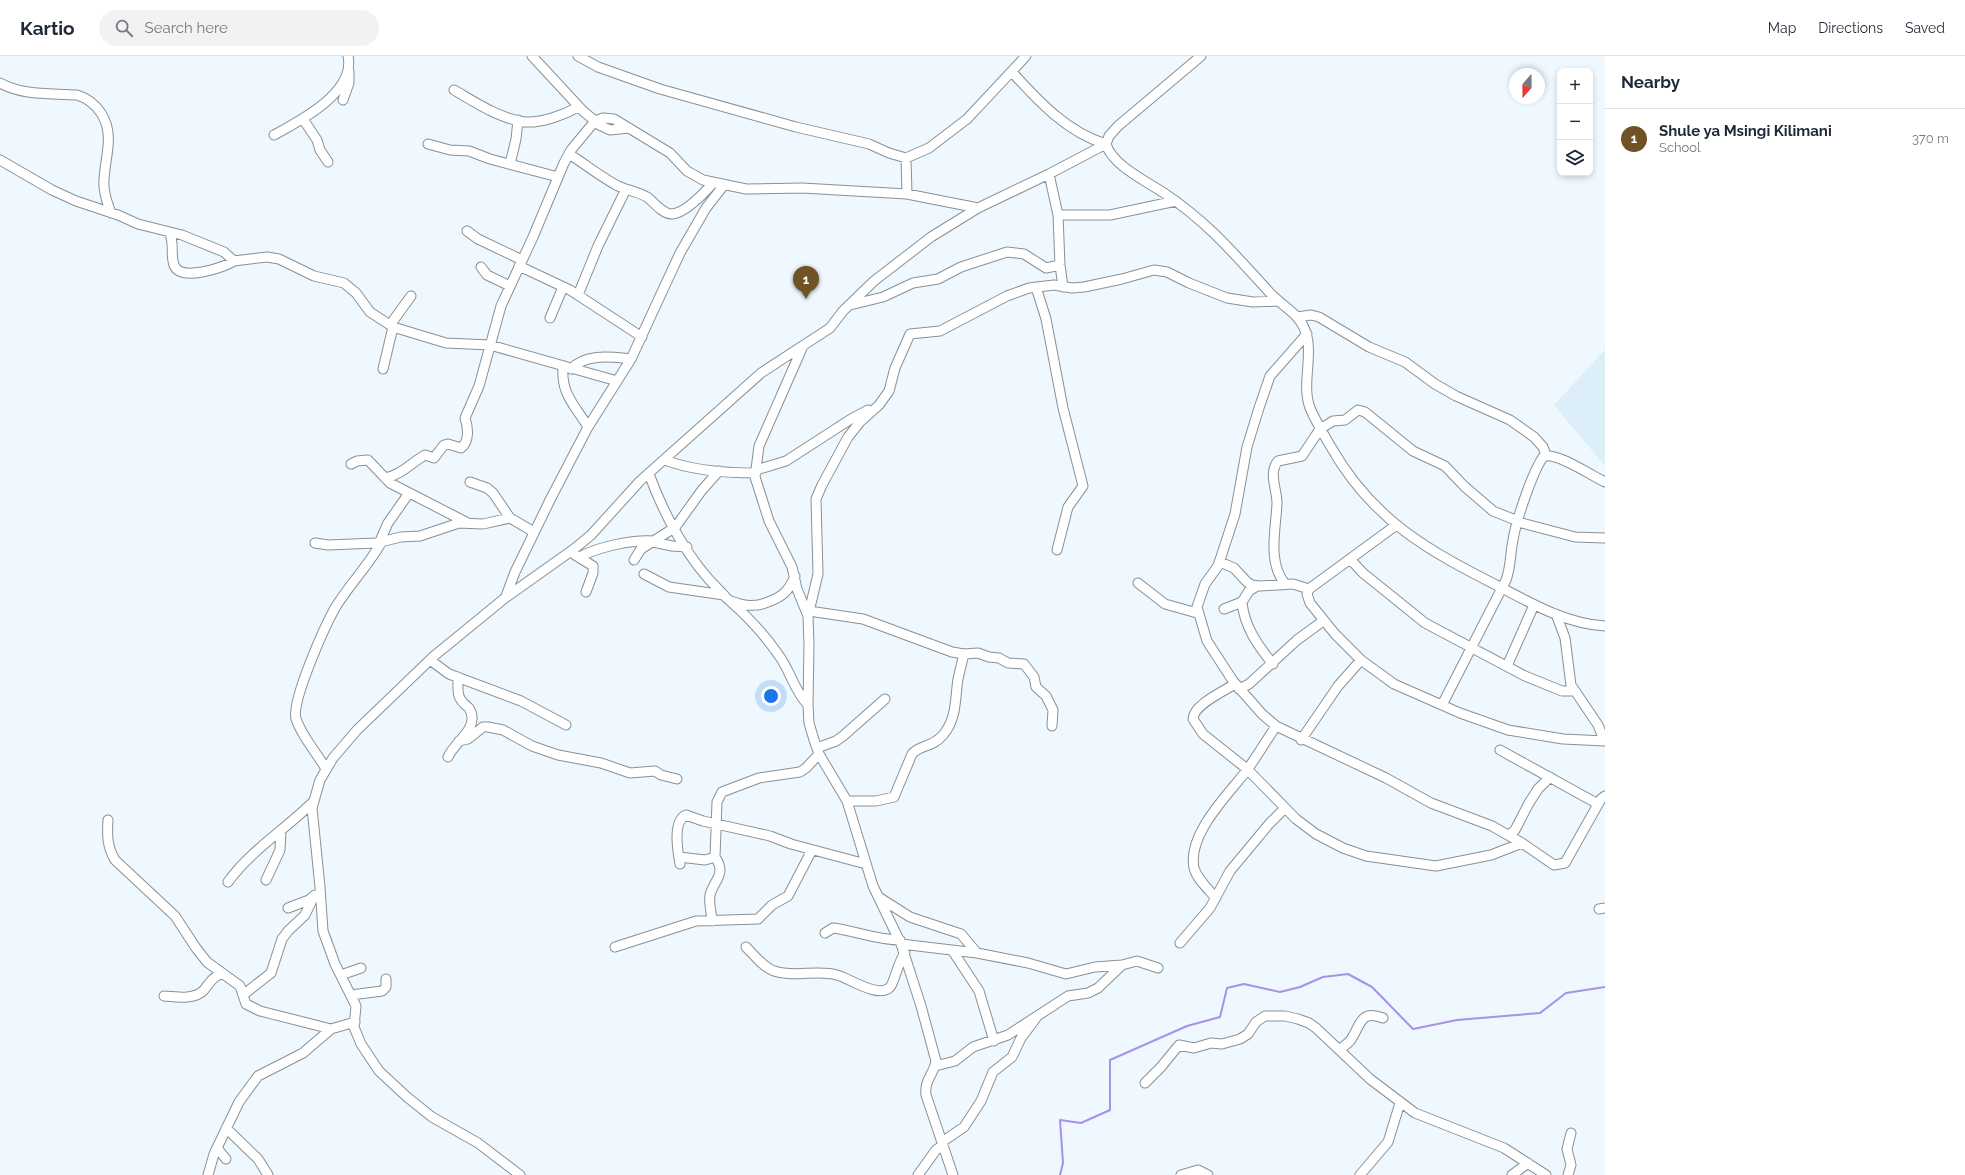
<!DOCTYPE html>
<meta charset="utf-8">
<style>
:root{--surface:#fff;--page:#f2f2f3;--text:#1f2937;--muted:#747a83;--line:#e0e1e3;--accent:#6f5226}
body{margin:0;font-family:Raleway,sans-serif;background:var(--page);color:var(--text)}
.controls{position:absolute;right:12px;top:12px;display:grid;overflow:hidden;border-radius:8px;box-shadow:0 2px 6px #0003}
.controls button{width:36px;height:36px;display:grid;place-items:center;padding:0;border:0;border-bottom:1px solid var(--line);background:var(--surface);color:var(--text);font:20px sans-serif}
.compass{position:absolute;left:1509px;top:12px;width:36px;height:36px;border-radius:50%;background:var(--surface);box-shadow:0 2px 6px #0003;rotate:200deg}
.you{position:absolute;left:771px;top:640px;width:14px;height:14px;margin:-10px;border:3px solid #fff;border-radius:50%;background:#1a73e8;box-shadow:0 0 0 6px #1a73e833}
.badge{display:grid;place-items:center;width:26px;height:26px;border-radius:50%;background:var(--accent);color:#fff;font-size:13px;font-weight:700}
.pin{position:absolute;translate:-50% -33px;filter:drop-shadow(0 1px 2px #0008)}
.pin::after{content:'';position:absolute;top:21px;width:14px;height:12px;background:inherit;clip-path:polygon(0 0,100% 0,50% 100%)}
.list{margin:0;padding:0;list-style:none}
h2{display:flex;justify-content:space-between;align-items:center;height:52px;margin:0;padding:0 16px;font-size:17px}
h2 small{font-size:13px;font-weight:400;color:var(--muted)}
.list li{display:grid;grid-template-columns:26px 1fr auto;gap:12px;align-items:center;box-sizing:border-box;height:60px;padding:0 16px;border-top:1px solid var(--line)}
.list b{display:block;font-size:15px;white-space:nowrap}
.list p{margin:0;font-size:13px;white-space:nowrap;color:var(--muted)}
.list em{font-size:13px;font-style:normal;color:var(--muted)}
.icon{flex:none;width:22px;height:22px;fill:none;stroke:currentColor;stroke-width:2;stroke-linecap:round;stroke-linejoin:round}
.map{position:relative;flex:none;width:1605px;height:1119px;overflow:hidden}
header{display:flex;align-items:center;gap:24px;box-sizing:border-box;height:56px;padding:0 20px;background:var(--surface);border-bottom:1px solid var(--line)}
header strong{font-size:19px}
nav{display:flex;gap:22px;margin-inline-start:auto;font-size:14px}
.search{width:280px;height:36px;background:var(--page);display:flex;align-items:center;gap:10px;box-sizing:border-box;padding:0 14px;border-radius:22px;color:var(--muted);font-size:15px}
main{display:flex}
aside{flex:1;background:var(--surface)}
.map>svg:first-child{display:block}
.built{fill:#dceef8}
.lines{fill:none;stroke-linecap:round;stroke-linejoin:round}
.stream{stroke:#a791e9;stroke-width:2}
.minor-casing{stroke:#879196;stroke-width:11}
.minor{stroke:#fff;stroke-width:9}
</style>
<header>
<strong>Kartio</strong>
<div class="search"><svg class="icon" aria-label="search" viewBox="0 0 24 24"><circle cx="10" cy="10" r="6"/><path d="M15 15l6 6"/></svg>Search here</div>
<nav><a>Map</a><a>Directions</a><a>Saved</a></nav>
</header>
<main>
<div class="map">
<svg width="1605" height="1119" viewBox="0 0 1605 1119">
<rect width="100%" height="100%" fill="#eef8fe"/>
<!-- built -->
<path class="built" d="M1605,294V410L1554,349Z"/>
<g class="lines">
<!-- stream -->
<path class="stream" d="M1060,1119L1063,1107L1060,1064L1081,1067L1110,1054V1004L1187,970L1220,961L1227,932L1244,928L1280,936L1300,931L1323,921L1348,918L1372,931L1413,973L1457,964L1540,957L1566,937L1605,931"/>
<!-- minor casing -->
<g class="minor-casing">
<path id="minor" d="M532,0L583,55L595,65
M578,0L598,11L660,33L796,71L869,88L889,97L906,102L929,92L967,63L1026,0
M1201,0L1118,70L1109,80L1106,88C1112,109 1146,125 1164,137C1209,167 1235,199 1271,238C1279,246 1288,252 1296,260C1321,286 1299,322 1310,352C1316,366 1324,379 1331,391C1373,465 1429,495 1502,532C1534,549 1568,568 1605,570
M1012,16C1038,45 1068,77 1106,88
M0,27C24,40 50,37 77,39C87,42 95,48 101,57C115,79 105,100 104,124C103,135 107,146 111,157
M454,34C475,46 500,63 525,66C542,67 564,59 578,51
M343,44L349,27V15
M303,63L317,84L320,94L328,106
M593,66L610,74L629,72
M274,79C300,65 356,36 348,0
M428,88L450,94L469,95L490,103L558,121
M569,98C585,108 601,121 618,130C627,134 638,136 647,141C654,146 662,158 672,158C686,157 705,136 713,127
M906,102L907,138
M0,104L52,134L76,145L118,159L138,168L182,179L224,196L234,205L267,201L279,203L314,220L344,227L356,237L370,256L393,271L446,287L490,289L617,325
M510,108L516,83L518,64
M1049,118L1058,159L1060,209L1063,231
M1058,159H1110L1176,145
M467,175L478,183L522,204
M169,176C175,187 170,198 174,209C180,226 223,212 234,205
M519,210L570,234L642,281
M481,211L487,219L510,230
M1036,231L1046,263L1063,352L1083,430L1068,451L1057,494
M578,239L598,190L626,133
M850,249L883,241L913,227L938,223L961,211L1007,196L1024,198L1046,212L1060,209
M1297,261L1311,259L1319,261L1369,291L1405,306L1435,328L1456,340L1510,364L1534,381L1543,391L1546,399
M550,262L563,231
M390,269L411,240
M1307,278L1270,320L1259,352L1247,391L1235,458L1218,510L1205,528L1197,551L1207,585L1233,625L1262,658L1276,670L1386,722L1431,747L1492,770L1522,787L1554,809L1565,807L1601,743L1605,740
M803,290L759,390L755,421L769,465L792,511L797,533L808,560L809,589L808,649L809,667L814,684L819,698L847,745L873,830L901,888L921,950L936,1005C934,1018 924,1024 926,1039L953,1119
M563,311C561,339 575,349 588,371
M383,313L393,271
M571,313C586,297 611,301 631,303
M665,404C693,415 725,417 756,417
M351,408L357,405L368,404L390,427L466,466
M756,414L786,405L851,363L868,354
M649,418C664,459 688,504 720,535C723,538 727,544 731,545C743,550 757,551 768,546C782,541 789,535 795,520
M385,422C401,419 411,407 425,399L434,402L444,389L448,388L461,392C470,385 468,371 465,362L479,330L501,250L533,181L564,107L571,94L595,65L603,62L614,63L670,97L687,115L703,124L746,133L802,132L907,138L978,152
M470,426L487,432L493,437L510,462L534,476
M1518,466L1575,481L1605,482
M1395,470L1309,533L1307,538L1310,547L1335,578L1361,604L1394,628L1460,657L1508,674L1563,683L1605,685
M674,473L702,434L719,415
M653,486L672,490L687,491
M315,487L328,489L376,487L401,481L420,480L459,467L483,468L510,462
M379,487L388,467L409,437
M575,499L593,510V517L586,536
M579,501C599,491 632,483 655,485
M1350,503L1363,517L1425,567L1525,620L1562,635H1574
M634,504L641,493L674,472
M1220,506L1234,512L1247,526L1252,529L1260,530L1293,528L1309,533
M644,518L669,531L724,539
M1138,527L1165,548L1197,557
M1285,528C1267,505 1276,474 1277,447C1277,433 1268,417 1278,405L1302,400L1320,373L1333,365L1345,364L1358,354L1365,356L1413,395L1445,410L1464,430L1493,455L1518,465
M506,540L515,516L551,442L588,371L631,303L680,197L706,152L724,129
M730,545C749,562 766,580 780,601C791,617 794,634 808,649
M1242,546C1244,570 1258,590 1273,608
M1224,553L1242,546L1249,535L1257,530
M809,555L863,563L952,596L964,598L978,597L989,601L999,602L1008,607L1024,608L1034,621L1036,631L1046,640L1053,654L1052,670
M1556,558L1565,582L1571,629L1598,669L1604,684
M808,560L818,518L816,443L822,429L848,381L860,366L879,349L889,335L895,312L910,278L940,275L1007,240L1029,232L1054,229L1072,232L1084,231L1122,223L1154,214L1167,216L1189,227L1227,242L1253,246L1279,245
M430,604L449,618L521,645L566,669
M1507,610L1534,549
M1235,628C1224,635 1193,649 1193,663L1203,678L1247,713L1296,763L1316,778L1343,792L1366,800L1436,810L1491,799L1522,787
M1239,633L1249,628L1297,584L1323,565
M1442,649L1506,524C1511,511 1510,498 1513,484C1516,465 1532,417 1543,401C1554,394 1592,420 1605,426
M1301,684L1338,630L1361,604
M459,685L468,683L483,671H488L503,674L532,690L558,699L601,707L630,717L655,715L661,719L677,723
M817,692L836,685L843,680L885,643
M1500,694L1598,748
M448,701C455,685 481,672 469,652C456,642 458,637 458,621
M326,713C317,697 302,681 296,663C291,645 325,570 335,552C349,529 368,510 381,487
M847,745H876L894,741L912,698C921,688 932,692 943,679C957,663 955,642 958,623C960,614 962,606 964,598
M108,764C107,778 107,791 115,804L175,860L196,892L207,906L240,930L246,948L260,955L331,973
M1509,779L1515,774L1529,747L1538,733L1550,721
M679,801L705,804L715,801L717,746L722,736L759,722L800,716L806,712L819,698
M680,808C678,797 672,765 686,759L703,765L770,780L791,788L866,808
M266,824L280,794L281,775
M228,826C251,794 286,773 314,745
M880,842L910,861L961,878L977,897
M1216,842C1208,833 1197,823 1194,812C1187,778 1228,739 1247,714C1257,700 1266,685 1276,670
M288,852L309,844L315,839
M1599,853L1605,852
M713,865C711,860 709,845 710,839C714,824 727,818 715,801
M825,877L833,872C856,875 877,884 900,884
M1180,887L1210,852L1230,815L1269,768L1285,752
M901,888L977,897L1028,907L1066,918L1095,911L1122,909L1137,905L1158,912
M615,891L696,865L758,863L772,849L788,840L812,794
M746,891C754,899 763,911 774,915C794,922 817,913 837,919C849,922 877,942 889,932C894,929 898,905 905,897
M952,894L979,935L994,985
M341,919L361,912
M243,939L271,917L282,883L288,875L305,859L314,840
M351,939L382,935L386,931V923
M164,940C176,941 195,944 204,934C210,926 212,922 222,917
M1340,993C1343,991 1347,988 1350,985C1361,970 1359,953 1383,962
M935,1010L955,1005L973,991L1008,979L1068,940L1088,937L1098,932L1122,909
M1145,1027L1161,1011L1179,989L1194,992L1211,987L1222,988L1240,983L1248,978L1256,966L1265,960H1285L1298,963L1309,967L1316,972L1370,1023L1415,1057L1504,1092L1546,1119
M226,1072L258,1103L268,1119
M942,1086L964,1071L981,1045L993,1016L1012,1001L1021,982L1036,962
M217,1092L226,1103
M208,1119L214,1098L239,1046L258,1020L303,997L331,973L355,966
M520,1119L478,1087L432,1061L407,1041L379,1015L361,988L354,971L356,950L335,908L323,875L320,831L312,752L320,724L333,702L357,674L434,600L505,542L574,493L591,479L640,425L761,317L830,272L843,255L874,225L931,181L978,152L1049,118L1106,88
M918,1119L936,1094L943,1089
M1181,1119L1198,1114L1208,1119
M1360,1119L1388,1086L1400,1047
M1512,1119L1528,1107
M1568,1119L1571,1109L1567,1093L1571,1077"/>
</g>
<!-- minor -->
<use href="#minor" class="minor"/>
</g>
</svg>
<div class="controls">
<button>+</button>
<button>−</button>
<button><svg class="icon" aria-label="layers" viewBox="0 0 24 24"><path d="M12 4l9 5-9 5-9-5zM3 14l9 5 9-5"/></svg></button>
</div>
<svg class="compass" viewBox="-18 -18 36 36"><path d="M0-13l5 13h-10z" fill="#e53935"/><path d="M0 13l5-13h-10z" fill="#747a83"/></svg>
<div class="you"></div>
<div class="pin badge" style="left:806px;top:243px">1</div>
</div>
<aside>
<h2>Nearby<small></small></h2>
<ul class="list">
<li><span class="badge">1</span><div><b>Shule ya Msingi Kilimani</b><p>School</p></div><em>370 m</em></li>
</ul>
</aside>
</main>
